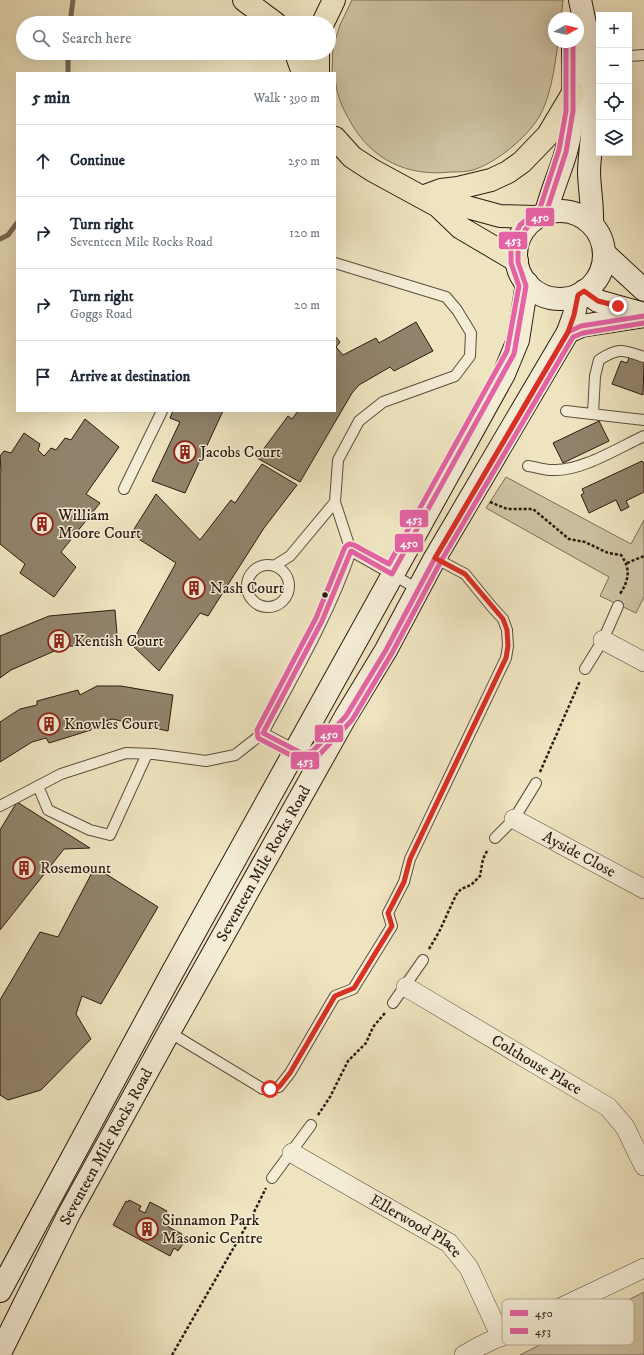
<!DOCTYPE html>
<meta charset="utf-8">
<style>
:root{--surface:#fff;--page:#f6f6f7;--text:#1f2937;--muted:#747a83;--line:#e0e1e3}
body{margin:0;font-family:"IM FELL DW Pica",serif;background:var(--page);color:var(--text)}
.controls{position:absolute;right:12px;top:12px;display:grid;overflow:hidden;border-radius:0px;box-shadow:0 4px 16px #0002}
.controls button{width:36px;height:36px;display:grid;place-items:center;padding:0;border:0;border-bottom:1px solid var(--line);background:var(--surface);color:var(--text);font:20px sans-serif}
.compass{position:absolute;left:548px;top:12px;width:36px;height:36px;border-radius:50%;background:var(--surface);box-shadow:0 4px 16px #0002;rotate:82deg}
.stop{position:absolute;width:12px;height:12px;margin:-9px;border:3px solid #d93025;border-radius:50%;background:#fff}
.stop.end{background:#d93025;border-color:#fff;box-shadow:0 1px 4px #0008}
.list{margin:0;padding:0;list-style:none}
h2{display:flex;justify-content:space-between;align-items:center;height:52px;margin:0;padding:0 16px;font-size:17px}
h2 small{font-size:13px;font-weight:400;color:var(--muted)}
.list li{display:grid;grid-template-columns:26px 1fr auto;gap:12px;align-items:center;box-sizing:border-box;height:72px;padding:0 16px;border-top:1px solid var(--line)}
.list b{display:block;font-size:15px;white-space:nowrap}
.list p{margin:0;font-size:13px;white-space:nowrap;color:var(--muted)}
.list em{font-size:13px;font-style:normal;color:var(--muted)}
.icon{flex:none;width:22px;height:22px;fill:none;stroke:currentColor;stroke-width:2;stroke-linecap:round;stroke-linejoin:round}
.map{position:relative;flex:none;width:644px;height:1355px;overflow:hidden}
.search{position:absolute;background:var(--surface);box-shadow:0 4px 16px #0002;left:16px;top:16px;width:320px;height:44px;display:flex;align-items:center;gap:10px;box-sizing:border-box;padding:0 14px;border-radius:22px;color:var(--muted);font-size:15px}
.panel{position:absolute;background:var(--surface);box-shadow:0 4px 16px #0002;left:16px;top:72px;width:320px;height:340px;border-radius:0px}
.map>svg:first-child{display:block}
.green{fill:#cdc2a2;stroke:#7d6e58}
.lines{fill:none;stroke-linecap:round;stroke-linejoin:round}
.stream{stroke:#796a55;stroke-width:5}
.building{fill:#91836b;stroke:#2d1a0f}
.lane-casing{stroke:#5d4c3b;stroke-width:12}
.street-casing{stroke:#5d4c3b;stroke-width:20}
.secondary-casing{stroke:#2d1a0f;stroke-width:24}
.highway-casing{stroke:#2d1a0f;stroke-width:24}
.path{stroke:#2d1a0f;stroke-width:2.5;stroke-dasharray:3 2;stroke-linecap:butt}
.lane{stroke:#f4edd6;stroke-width:10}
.street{stroke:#f4edd6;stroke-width:19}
.secondary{stroke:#f4edd6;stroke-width:22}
.highway{stroke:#eee4c0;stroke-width:22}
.bus-1-casing{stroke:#f4edd6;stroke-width:8}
.bus-2-casing{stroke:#f4edd6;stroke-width:8}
.bus-1{stroke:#e463a4;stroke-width:5}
.bus-2{stroke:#e463a4;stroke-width:5}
.route{stroke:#d93025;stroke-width:5}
.bus-dot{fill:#2d1a0f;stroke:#f4edd6;stroke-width:1.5}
.labels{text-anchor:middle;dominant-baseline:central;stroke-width:3;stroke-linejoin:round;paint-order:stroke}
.poi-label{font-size:16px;fill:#2d1a0f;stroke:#f4edd6;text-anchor:start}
.street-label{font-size:16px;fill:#2d1a0f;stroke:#f4edd6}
.key{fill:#f4edd6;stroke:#b8ae9a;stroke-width:1}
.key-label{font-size:11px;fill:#2d1a0f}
.line-badge{stroke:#f4edd6;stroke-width:1.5}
.badge-label{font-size:11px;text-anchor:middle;font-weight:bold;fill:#fff}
</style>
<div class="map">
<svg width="644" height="1355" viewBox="0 0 644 1355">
<rect width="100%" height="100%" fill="#eee4c0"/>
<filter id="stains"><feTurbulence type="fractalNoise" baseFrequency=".005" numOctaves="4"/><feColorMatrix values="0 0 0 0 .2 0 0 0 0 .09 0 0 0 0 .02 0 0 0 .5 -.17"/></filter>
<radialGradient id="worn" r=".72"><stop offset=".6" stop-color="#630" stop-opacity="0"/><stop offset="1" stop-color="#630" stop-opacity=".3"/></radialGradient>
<!-- green -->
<path class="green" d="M352,0H563L561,18H554V42H558C555,66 550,104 535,123C521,142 495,163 473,170C466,172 458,172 451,172C408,177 371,160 350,121C341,106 335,91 335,73H332L333,47L340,25Z
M506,477L631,544L644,520V597L636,613L600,596L609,577L486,508Z
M644,1292V1355H520Z"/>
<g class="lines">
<!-- stream -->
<path class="stream" d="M70,23L73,0
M68,73V53
M0,239L8,235L17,223"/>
</g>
<!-- building -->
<path class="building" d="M416,322L433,351L394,371L390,367L359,385L352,393L300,482L257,458L288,416L292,419L298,411H335V336L340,342L336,347L343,355L376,338L379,343Z
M630,355L644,361L643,395L612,384L621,361L627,363Z
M173,411H223L185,493L152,481L180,422L170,418Z
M85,419L119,447L86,494L100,503L61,552L76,567L54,597L20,573L25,564L0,544V473L1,471L0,456L4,451L11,453L24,433L40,444L38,450L44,456L51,448L56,450L65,438L71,440Z
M599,421L609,441L563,463L553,443Z
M642,461L644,463V492L626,501L629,507L621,511L616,500L589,513L581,495L584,493L582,489Z
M262,464L297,485L264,528L208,616L200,613L159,671L131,644L176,563L131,534L156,494L200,540L231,500L235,503Z
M115,610L118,646H66L11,670L0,678V636L49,616Z
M97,686H121L173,695L168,731L112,719L92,726L91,730L49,743L46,738L32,742L0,762V722L20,709L37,705V701L78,690L80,695Z
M17,802L90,848L64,849L0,930V830Z
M95,867L158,907L101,1004L82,996L76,1014L91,1039L41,1090L8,1100L0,1095V1000L40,932L58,937Z
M129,1200L141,1206L139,1210L145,1213L150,1202L167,1211L161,1223L182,1234L178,1241L183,1244L178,1251L174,1248L170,1256L113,1225L126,1201L128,1202Z"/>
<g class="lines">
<!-- lane casing -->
<g class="lane-casing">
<path id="lane" d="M629,56L644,55
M335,263L446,297L457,310L471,333L470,356L455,376L383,402L359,421L338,460L335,502L351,551
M566,411L644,420
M593,414L595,376L599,360C619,347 623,350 644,357
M528,466C536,467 544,470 552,470C580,472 618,448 644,436
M124,489L162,411
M247 586a21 21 0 1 1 42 0a21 21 0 1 1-42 0Z
M274,566L290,556L335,502
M585,669L603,640L618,606
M323,741L313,751L303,754L263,733C295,673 329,615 351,551L418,589
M38,786L48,810L90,830L110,835L147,754
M0,806L61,774L126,753L154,754L206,761L235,755L263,733
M495,838L514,819L536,783
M393,1003L423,960
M169,1032L263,1089L279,1087L290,1073L335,996L353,989L392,926L388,913L404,882L410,859L506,658L508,646L507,630L503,619L492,607L465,574L435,558
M272,1178L311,1125"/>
</g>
<!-- street casing -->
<g class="street-casing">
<g id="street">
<path d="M603,640L644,662"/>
<path id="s1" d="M514,819L644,889"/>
<path id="s2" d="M406,987L608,1107L625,1127L644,1166"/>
<path id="s3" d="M292,1153L449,1243L469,1268L501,1337"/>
<path d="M464,1355L480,1346L644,1268"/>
</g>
</g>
<!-- secondary casing -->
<g class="secondary-casing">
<g id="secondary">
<path d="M580,0C589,38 594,76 593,115C593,133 590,151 589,170C589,188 593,206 592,224"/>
<circle cx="560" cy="255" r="44"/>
<path d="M546,213C551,192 560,173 566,152C576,117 573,78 573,42"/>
<path d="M604,253L644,290"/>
<path d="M584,291L598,301L644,314"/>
<path d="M568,332L581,326L644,316"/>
<path d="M0,1291L172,973L504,374L518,340L527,283"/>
<path id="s4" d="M0,1353L70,1212L169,1032L346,716L386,650L435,558L568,332L574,315L578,295"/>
</g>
</g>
<!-- highway casing -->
<g class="highway-casing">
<path id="highway" d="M244,0L275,23
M323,23L334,0
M296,53L303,73
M318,73V53
M335,138L352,157L372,170L438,206L461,228L517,261
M422,197L441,190L458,188L491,180L508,172L522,162L548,135L573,93
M438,206L467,207L500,216L537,217"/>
</g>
<!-- path -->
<path class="path" d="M490,502L507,509H533L569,539L585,542L608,553L621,555C631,569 629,580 620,594
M627,563L644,556
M540,772L580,681
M429,949L439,932L456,895L461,889L471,885L480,876L483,859L488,849
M318,1115L330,1097L348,1061L366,1043L373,1027L385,1013
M172,1355L252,1216L266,1188"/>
<!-- lane -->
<use href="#lane" class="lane"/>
<!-- street -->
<use href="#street" class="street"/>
<!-- secondary -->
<use href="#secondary" class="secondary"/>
<!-- highway -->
<use href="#highway" class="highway"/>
<!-- bus-1 casing -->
<g class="bus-1-casing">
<path id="bus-1" d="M573,42V111L566,152L546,213L531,223L525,230L518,245V262L526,286L514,354L392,574L351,551L322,621L263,733L303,754L313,751L346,716L386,650L435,558L568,332L581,326L644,316"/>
</g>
<!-- bus-2 casing -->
<g class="bus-2-casing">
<path id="bus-2" d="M566,42V111L559,150L540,208L520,225L511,244V263L519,286L507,351L389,564L354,545L349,544L345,547L316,618L257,730L258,738L300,760L304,761L318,756L352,720L392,653L441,561L573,337L583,333L644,323"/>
</g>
<!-- bus-1 -->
<use href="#bus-1" class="bus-1"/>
<!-- bus-2 -->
<use href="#bus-2" class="bus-2"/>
</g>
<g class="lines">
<!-- route -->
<path class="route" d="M270,1089L279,1087L290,1073L335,996L354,988L392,926L388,913L404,882L410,859L506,658L508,646L507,630L503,619L465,574L435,558L568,332L574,315L578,295L584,291L598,301L618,306"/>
</g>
<!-- icons -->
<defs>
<g id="building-ring" transform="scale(1.15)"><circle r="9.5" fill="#f4edd6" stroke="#8f2418" stroke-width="1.5"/><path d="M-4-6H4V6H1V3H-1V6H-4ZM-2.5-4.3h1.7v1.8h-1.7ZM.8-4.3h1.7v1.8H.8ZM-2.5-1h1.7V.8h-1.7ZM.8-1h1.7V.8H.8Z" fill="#8f2418"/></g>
</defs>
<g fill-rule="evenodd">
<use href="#building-ring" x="185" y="452"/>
<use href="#building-ring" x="42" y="524"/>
<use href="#building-ring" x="194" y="588"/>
<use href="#building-ring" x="59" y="641"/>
<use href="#building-ring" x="49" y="724"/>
<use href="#building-ring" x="24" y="868"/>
<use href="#building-ring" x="147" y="1229"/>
</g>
<!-- markers -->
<circle class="bus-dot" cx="325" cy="595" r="3.5"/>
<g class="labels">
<!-- poi labels -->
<g class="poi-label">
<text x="200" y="452">Jacobs Court</text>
<text x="58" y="515">William<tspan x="58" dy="18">Moore Court</tspan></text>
<text x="210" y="588">Nash Court</text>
<text x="74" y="641">Kentish Court</text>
<text x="64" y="724">Knowles Court</text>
<text x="40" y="868">Rosemount</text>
<text x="162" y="1220">Sinnamon Park<tspan x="162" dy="18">Masonic Centre</tspan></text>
</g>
<!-- street labels -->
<g class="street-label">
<text stroke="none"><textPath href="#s1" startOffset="74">Ayside Close</textPath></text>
<text stroke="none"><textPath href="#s4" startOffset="556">Seventeen Mile Rocks Road</textPath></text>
<text stroke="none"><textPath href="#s2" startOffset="152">Colthouse Place</textPath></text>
<text stroke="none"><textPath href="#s4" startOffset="232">Seventeen Mile Rocks Road</textPath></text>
<text stroke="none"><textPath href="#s3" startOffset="144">Ellerwood Place</textPath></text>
</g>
</g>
<!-- legend -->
<rect x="502" y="1299" width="132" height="46" rx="6" class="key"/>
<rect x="510" y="1310" width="18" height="6" fill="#e463a4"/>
<rect x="510" y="1328" width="18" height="6" fill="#e463a4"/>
<g class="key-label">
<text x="535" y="1317">450</text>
<text x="535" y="1335">453</text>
</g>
<g class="line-badge">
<rect x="525" y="207" width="30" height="20" rx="4" fill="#e463a4"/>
<rect x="498" y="231" width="30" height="19" rx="4" fill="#e463a4"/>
<rect x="399" y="509" width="30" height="19" rx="4" fill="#e463a4"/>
<rect x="394" y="533" width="30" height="20" rx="4" fill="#e463a4"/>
<rect x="314" y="724" width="30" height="19" rx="4" fill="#e463a4"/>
<rect x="290" y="751" width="30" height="19" rx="4" fill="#e463a4"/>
</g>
<g class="badge-label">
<text x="540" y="221">450</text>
<text x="513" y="244">453</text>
<text x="414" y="523">453</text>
<text x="409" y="547">450</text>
<text x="329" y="738">450</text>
<text x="305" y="765">453</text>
</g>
<rect width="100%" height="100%" filter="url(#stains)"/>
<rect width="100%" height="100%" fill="url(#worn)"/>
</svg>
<div class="controls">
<button>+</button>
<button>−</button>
<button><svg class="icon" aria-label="locate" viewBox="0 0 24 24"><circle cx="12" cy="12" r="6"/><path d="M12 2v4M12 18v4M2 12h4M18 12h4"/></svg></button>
<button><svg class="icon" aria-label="layers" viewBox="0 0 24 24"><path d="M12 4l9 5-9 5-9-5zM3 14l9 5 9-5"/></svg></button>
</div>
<svg class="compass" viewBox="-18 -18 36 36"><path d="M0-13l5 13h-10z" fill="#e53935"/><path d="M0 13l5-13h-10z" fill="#747a83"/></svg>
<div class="stop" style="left:270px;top:1089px"></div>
<div class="stop end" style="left:618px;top:306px"></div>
<div class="search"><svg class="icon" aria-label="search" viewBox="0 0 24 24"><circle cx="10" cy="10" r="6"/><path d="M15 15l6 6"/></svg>Search here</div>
<section class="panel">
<h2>5 min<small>Walk · 390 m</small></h2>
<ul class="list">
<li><svg class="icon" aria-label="ahead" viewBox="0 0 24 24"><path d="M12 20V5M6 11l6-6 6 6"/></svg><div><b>Continue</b></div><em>250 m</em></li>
<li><svg class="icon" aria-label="right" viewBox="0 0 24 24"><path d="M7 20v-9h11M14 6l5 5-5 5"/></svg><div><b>Turn right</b><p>Seventeen Mile Rocks Road</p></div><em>120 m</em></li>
<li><svg class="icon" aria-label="right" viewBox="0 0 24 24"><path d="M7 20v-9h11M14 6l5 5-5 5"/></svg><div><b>Turn right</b><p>Goggs Road</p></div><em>20 m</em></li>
<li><svg class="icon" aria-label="arrive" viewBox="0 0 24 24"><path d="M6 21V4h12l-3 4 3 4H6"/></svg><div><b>Arrive at destination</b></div></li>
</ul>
</section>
</div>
